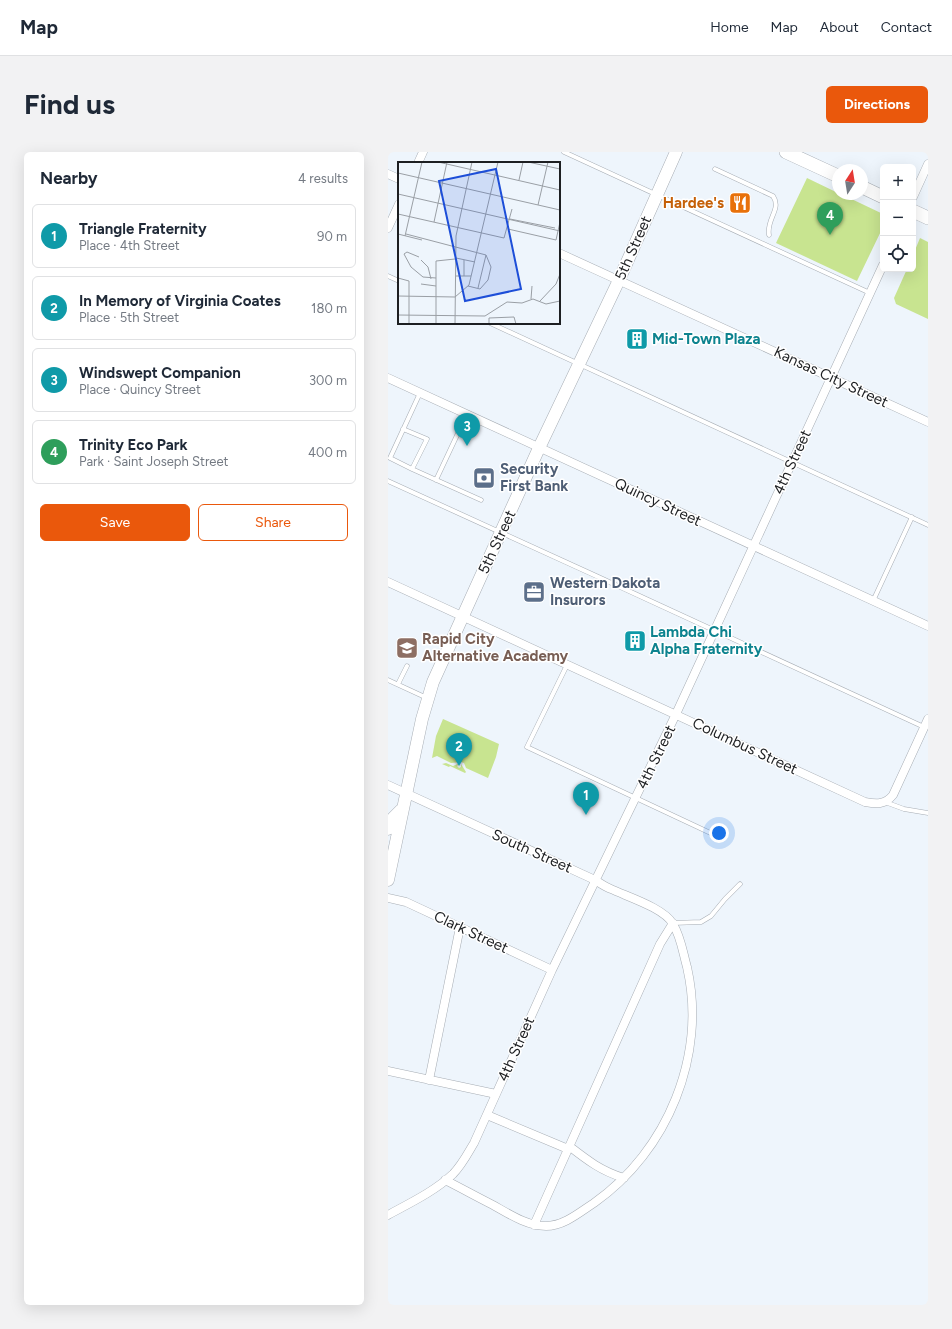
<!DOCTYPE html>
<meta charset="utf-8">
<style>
:root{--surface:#fff;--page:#f2f2f3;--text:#1f2937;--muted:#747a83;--line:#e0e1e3;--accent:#ea580c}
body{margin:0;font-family:Figtree,sans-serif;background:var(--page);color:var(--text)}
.controls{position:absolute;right:12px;top:12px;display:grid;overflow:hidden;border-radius:6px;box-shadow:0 4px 16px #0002}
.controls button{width:36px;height:36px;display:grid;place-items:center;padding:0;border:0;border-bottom:1px solid var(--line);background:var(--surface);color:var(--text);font:20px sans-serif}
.compass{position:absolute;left:444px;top:12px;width:36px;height:36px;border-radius:50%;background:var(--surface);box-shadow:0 4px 16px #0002;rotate:12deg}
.you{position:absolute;left:331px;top:681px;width:14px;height:14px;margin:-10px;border:3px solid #fff;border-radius:50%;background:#1a73e8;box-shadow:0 0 0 6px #1a73e833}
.badge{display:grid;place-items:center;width:26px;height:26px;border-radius:50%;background:var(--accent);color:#fff;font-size:13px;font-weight:700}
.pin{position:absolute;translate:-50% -33px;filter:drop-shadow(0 1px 2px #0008)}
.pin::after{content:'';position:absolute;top:21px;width:14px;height:12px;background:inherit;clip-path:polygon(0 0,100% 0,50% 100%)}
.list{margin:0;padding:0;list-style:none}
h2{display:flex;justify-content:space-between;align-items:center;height:52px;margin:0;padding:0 16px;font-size:17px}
h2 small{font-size:13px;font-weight:400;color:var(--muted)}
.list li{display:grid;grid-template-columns:26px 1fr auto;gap:12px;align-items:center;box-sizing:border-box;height:64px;margin:0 8px 8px;padding:0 8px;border:1px solid var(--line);border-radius:6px}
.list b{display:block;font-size:15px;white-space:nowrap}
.list p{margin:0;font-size:13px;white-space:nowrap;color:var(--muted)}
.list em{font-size:13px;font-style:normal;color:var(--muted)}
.actions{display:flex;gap:8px;padding:12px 16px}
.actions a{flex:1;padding:9px 0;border:1px solid var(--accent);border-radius:6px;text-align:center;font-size:14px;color:var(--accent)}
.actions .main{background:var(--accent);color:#fff}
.icon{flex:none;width:22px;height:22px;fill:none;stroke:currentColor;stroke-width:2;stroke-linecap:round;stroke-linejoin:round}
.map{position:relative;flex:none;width:540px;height:1153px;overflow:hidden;border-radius:6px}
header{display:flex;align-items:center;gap:24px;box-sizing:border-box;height:56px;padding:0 20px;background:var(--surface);border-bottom:1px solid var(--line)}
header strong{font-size:19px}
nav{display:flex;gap:22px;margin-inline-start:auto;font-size:14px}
.intro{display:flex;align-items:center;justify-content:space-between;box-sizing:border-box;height:96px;padding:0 24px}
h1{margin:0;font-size:28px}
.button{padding:10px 18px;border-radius:6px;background:var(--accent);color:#fff;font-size:14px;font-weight:700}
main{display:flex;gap:24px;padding:0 24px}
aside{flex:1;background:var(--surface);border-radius:6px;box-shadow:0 4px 16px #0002}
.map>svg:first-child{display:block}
.green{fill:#c8e490}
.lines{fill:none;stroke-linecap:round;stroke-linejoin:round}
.lane-casing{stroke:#a7adb4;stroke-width:5}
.street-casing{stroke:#a7adb4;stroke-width:9}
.secondary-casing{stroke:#a7adb4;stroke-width:13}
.primary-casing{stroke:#a7adb4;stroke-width:14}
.lane{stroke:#fff;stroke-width:4}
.street{stroke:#fff;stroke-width:8}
.secondary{stroke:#fff;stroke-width:12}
.primary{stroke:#fff;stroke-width:13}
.labels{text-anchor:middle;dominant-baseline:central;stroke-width:3;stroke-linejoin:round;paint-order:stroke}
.food-label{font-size:15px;font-weight:bold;fill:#c56008;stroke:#fff;text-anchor:end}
.street-label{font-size:15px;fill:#1d1f22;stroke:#fff}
.culture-label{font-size:15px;font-weight:bold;fill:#0d838f;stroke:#fff;text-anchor:start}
.service-label{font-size:15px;font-weight:bold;fill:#4e5e75;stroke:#fff;text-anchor:start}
.education-label{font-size:15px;font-weight:bold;fill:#785e54;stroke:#fff;text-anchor:start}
.inset-road{fill:none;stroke:#9a9fa5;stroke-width:1}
.view{fill:#1d4ed8;fill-opacity:0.15;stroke:#1d4ed8;stroke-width:2}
.inset-edge{fill:none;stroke:#1d1f22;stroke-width:2}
</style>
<header>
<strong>Map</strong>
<nav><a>Home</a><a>Map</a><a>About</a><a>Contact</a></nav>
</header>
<div class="intro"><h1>Find us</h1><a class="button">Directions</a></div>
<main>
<aside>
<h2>Nearby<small>4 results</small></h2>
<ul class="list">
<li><span class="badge" style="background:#0f9aa8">1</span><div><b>Triangle Fraternity</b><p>Place · 4th Street</p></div><em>90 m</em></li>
<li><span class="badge" style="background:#0f9aa8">2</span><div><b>In Memory of Virginia Coates</b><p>Place · 5th Street</p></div><em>180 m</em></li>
<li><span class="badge" style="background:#0f9aa8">3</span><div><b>Windswept Companion</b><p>Place · Quincy Street</p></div><em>300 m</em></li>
<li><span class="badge" style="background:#2e9e5b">4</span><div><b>Trinity Eco Park</b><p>Park · Saint Joseph Street</p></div><em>400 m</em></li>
</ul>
<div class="actions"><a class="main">Save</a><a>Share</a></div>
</aside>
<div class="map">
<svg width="540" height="1153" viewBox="0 0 540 1153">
<rect width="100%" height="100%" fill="#eef5fc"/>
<!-- green -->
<path class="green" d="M419,26L450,41V42H453L495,62V75L469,129L388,91Z
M532,86L540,90V167L508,152L506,146L519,117H525V103Z
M55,567L111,592L108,605L100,626L78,616L76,611L73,610L63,611L49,604L44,606L48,584Z
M58,611L65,614L72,611L69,614L71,616L73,615V612L78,620L77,621L62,614L61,615L54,612Z"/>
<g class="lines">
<!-- lane casing -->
<g class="lane-casing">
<path id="lane" d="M176,0L482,141
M327,17L385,44C394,57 378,67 381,83
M0,124L11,129
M102,171L540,373
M15,277L39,287L24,317L93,348
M24,317L2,306L32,241
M48,328L79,262
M0,329C179,410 358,493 536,575
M485,449L524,365
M179,513L139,595L331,685
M0,528L39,546
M10,532L19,514
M497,650L516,657L540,661
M285,771L313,770L323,764L337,747L352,732"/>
</g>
<!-- street casing -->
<g class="street-casing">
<path id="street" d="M30,11L35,0
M0,22L11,27
M525,45L540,12
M0,76L11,52
M171,101L540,270
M0,226L540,474
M0,430L477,650C488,652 497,653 505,643L540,567
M0,633L207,728C212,731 217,735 223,737C240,745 276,756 285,772C293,785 295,801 299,815C319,903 280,999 206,1051C192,1060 176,1074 158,1074C139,1074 121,1062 105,1053C89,1045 73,1036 57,1028
M0,746L18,750L164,818
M0,919L108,942
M41,928L72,775
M99,963L180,997
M181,994C199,1008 213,1019 236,1026
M0,1063C22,1051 47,1039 65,1022C74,1013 80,1001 86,991L164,818L288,562L495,113
M146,1073L272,792L285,771"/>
</g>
<!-- secondary casing -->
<g class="secondary-casing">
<path id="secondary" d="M0,677L5,666L13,658
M0,728L34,567L45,530L151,296L231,128L288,0"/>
</g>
<!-- primary casing -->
<g class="primary-casing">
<path id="primary" d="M398,0L450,24
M474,35L495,45
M525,59L540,66"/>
</g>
<!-- lane -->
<use href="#lane" class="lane"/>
<!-- street -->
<use href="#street" class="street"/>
<!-- secondary -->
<use href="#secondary" class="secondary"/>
<!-- primary -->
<use href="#primary" class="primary"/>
</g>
<!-- icons -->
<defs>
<g id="restaurant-square" transform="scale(1.15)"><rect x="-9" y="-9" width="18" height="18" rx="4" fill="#e8710a" stroke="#fff"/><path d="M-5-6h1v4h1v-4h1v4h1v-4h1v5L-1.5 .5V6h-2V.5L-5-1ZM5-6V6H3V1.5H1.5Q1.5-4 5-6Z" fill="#fff"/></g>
<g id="building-square" transform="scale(1.15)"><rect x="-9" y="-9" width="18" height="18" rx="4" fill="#0f9aa8" stroke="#fff"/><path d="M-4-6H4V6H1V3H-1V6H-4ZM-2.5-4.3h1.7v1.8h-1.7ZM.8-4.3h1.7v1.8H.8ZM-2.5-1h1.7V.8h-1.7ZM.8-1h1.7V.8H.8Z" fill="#fff"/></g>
<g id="bank-square" transform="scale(1.15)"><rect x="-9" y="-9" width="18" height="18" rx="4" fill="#5c6f8a" stroke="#fff"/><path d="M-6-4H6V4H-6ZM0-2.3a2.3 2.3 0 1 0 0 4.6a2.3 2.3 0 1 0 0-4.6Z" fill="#fff"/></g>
<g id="office-square" transform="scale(1.15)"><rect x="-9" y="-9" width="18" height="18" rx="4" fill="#5c6f8a" stroke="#fff"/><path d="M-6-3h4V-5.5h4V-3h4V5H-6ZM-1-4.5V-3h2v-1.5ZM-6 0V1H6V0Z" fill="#fff"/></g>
<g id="school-square" transform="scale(1.15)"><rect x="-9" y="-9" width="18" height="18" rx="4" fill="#8d6e63" stroke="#fff"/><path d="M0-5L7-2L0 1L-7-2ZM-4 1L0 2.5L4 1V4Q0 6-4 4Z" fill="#fff"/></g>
</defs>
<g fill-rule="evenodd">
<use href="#restaurant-square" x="352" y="51"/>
<use href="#building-square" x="249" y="187"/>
<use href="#bank-square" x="96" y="326"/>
<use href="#office-square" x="146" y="440"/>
<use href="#building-square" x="247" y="489"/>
<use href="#school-square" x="19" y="496"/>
</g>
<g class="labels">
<!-- food labels -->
<g class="food-label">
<text x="336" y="51">Hardee's</text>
</g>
<!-- street labels -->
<g class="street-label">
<text transform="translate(245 96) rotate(-66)">5th Street</text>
<text transform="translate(443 225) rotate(25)">Kansas City Street</text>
<text transform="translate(404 310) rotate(-65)">4th Street</text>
<text transform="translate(270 350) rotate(25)">Quincy Street</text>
<text transform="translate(109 390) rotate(-65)">5th Street</text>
<text transform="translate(357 594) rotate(25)">Columbus Street</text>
<text transform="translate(268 605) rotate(-64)">4th Street</text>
<text transform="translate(144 699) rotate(24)">South Street</text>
<text transform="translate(83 780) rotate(25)">Clark Street</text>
<text transform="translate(128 897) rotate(-66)">4th Street</text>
</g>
<!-- culture labels -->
<g class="culture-label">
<text x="264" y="187">Mid-Town Plaza</text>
<text x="262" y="480">Lambda Chi<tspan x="262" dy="17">Alpha Fraternity</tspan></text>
</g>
<!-- service labels -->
<g class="service-label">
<text x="112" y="317">Security<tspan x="112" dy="17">First Bank</tspan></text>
<text x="162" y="431">Western Dakota<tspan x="162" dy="17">Insurors</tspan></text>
</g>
<!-- education labels -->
<g class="education-label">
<text x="34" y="487">Rapid City<tspan x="34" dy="17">Alternative Academy</tspan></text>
</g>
</g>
<!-- overview -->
<g transform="translate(10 10)">
<rect width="162" height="162" fill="#eef5fc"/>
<path class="inset-road" d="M40,0L162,28M130,0L162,7M0,11L162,48M121,18L125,0M0,32L162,69M140,43L150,0M0,52L106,76L114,47M112,57L157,66M36,60L49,0M110,67L158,78L162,60M0,72L24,78M8,72L88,93M7,74L24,0M21,95L9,90L6,92L13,105L25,115L38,116M58,96L77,100M23,98L30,105L33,117M66,98V114M58,114H73M0,116L11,119V162M23,122L38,124M70,124L82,127L90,118L93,105L88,93M80,126L88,93M0,134L57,135L71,123L100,0M133,137L134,124M142,139L158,122L162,112M0,153L87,154L109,140L124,141L135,137L148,142L162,139M38,162V99L57,97M57,162L58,74L74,0M91,162V156L116,155L118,162"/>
<path class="view" d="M98,7L123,127L67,139L41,19Z"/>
<rect width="162" height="162" class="inset-edge"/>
</g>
</svg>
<div class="controls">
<button>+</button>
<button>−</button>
<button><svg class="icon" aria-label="locate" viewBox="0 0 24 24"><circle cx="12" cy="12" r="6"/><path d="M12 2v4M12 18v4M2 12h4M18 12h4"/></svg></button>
</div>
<svg class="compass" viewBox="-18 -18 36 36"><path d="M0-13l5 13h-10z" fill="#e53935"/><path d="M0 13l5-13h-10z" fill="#747a83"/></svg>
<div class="you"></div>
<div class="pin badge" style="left:198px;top:663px;background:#0f9aa8">1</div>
<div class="pin badge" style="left:71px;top:614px;background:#0f9aa8">2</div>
<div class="pin badge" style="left:79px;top:294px;background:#0f9aa8">3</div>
<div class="pin badge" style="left:442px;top:83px;background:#2e9e5b">4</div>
</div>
</main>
